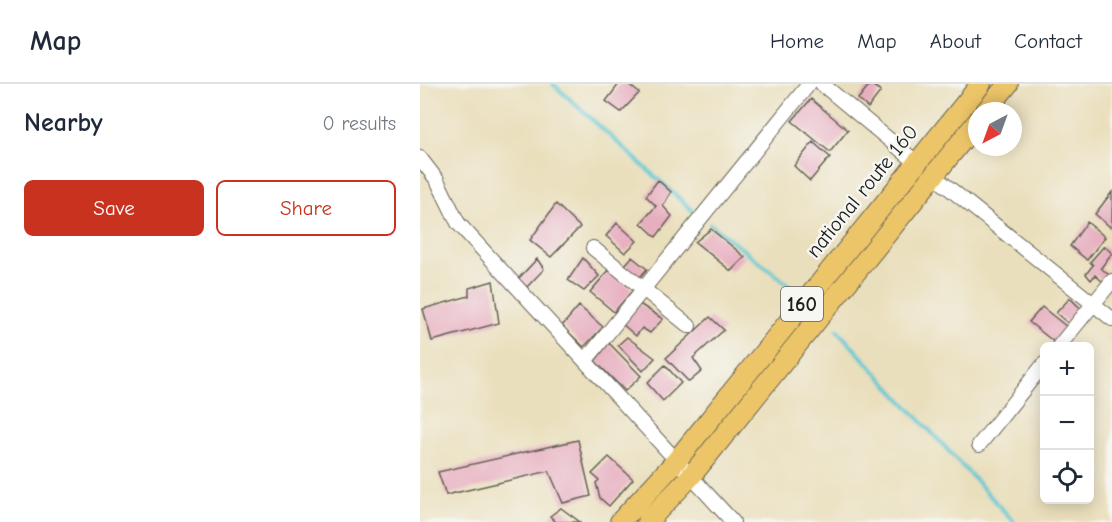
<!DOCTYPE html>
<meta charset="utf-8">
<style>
:root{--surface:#fff;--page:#f6f6f7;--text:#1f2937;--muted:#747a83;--line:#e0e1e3;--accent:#c8321e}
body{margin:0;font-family:"Comic Neue",sans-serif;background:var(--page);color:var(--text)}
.controls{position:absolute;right:18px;bottom:18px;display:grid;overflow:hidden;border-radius:9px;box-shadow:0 3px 15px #0003}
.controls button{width:54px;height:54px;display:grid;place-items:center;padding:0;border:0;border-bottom:2px solid var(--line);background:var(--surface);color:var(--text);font:30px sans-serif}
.compass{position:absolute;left:548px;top:18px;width:54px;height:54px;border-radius:50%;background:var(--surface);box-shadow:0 3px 15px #0003;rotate:221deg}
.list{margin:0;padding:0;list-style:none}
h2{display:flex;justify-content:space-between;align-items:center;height:78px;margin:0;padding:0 24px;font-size:26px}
h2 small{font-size:20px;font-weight:400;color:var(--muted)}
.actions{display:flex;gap:12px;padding:18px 24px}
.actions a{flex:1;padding:14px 0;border:2px solid var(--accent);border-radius:9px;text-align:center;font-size:21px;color:var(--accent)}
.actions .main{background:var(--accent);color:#fff}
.icon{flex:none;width:33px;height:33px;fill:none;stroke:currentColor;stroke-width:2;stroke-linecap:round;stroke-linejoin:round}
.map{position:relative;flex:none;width:692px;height:438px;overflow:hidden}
header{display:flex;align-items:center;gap:36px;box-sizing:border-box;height:84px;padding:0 30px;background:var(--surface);border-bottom:2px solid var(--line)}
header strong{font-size:28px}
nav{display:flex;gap:33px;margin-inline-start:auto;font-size:21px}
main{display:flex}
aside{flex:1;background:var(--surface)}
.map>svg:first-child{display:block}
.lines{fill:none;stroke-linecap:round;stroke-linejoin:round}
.stream{stroke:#5bc7d3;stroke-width:4}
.building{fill:#e7aebf}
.minor-casing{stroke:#646054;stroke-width:16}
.highway-casing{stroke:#646054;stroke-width:22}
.minor{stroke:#fff;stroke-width:14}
.highway{stroke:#edc569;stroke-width:20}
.labels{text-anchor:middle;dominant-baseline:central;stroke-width:5;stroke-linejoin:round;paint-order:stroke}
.shield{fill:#f6f6f2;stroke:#5d5d5c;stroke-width:1.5}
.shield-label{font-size:20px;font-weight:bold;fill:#1c1c1c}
.street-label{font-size:21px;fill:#1c1c1c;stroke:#f6f6f2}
</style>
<header>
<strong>Map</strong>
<nav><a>Home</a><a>Map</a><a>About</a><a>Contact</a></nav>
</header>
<main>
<aside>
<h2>Nearby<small>0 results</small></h2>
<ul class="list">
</ul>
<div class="actions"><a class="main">Save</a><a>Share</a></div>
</aside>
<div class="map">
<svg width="692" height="438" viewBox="0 0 692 438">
<rect width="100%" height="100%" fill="#f6f6f2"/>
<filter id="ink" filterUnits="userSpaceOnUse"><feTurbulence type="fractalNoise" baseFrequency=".0167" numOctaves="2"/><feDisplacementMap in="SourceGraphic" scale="12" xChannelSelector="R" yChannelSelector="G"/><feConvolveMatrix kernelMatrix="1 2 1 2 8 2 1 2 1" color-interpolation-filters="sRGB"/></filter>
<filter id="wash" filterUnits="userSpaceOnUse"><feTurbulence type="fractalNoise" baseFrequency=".008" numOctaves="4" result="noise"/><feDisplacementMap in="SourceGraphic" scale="24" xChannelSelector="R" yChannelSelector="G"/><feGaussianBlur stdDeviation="1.35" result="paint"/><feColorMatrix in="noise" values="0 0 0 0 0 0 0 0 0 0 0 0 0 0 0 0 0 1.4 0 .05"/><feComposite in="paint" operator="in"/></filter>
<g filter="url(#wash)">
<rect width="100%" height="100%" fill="#eadfbc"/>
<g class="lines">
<!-- stream -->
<path class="stream" d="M133,0L273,127
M290,140L370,202
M417,246L594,438"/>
</g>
<g id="blocks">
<!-- building -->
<path class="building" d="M199,0H208L219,9L201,28L186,17Z
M450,0L461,7L448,24L438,15Z
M391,15L428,46L410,68L372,37Z
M393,58L410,73L390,97L374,82Z
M238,96L251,108L243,122L252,132L236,153L221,139L236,122L226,112Z
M692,108V141L690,143L675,130Z
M136,120L160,143L131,173L110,156Z
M667,138L685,153L667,176L650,162Z
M197,139L217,157L205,169L186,152Z
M291,145L325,173L311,187L275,158Z
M684,162L692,169L681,184L689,191L683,198L675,191L671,196L666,190L673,181L670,178Z
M212,173L227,185L219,194L205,181Z
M163,174L179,192L164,207L148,196Z
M117,175L124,185L107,203L98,195Z
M189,186L213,206L194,228L170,208Z
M73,197L79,239L12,257L3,225L49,212V204Z
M650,214L662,226L649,240L636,229Z
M218,219L243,235L230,249L222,244L216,252L201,239Z
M159,222L183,243L164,263L142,242Z
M622,223L647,243L634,258L609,238Z
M290,233L304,246L273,274L282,287L269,298L246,274Z
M207,253L235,274L223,287L198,261Z
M189,259L221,292L205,307L175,277Z
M245,281L261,299L243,317L227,299Z
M158,356L171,412L143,419L129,387L26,411L18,388Z
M189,373L213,395L189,422L180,414L176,399L179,396L172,390Z
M141,424L160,438H136L130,432Z"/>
</g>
</g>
<g filter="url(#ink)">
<use href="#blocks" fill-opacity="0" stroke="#646054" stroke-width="1.5"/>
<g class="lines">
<!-- minor casing -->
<g class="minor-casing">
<path id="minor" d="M402,0L496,78
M0,74L17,96L38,139L313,438
M514,92L692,235
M173,164L269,242
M639,262L692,197
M166,276L389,0
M559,361L624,280"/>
</g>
<!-- highway casing -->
<g class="highway-casing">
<path id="highway" d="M566,27L588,0
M200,438L257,376L561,0
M227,438L271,392L557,38"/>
</g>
<!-- minor -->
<use href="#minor" class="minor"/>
<!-- highway -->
<use href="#highway" class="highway"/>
</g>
</g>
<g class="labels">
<!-- shield labels -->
<rect class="shield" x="361" y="203" width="42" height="34" rx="4.5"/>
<g class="shield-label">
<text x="382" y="220">160</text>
</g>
<!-- street labels -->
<g class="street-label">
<text transform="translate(442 107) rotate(-51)">national route 160</text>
</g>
</g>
</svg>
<div class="controls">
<button>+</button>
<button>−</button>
<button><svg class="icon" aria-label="locate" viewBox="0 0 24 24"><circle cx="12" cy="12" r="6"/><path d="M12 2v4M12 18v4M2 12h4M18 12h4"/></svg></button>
</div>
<svg class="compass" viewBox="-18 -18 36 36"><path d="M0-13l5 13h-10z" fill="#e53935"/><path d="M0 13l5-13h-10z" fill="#747a83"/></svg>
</div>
</main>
